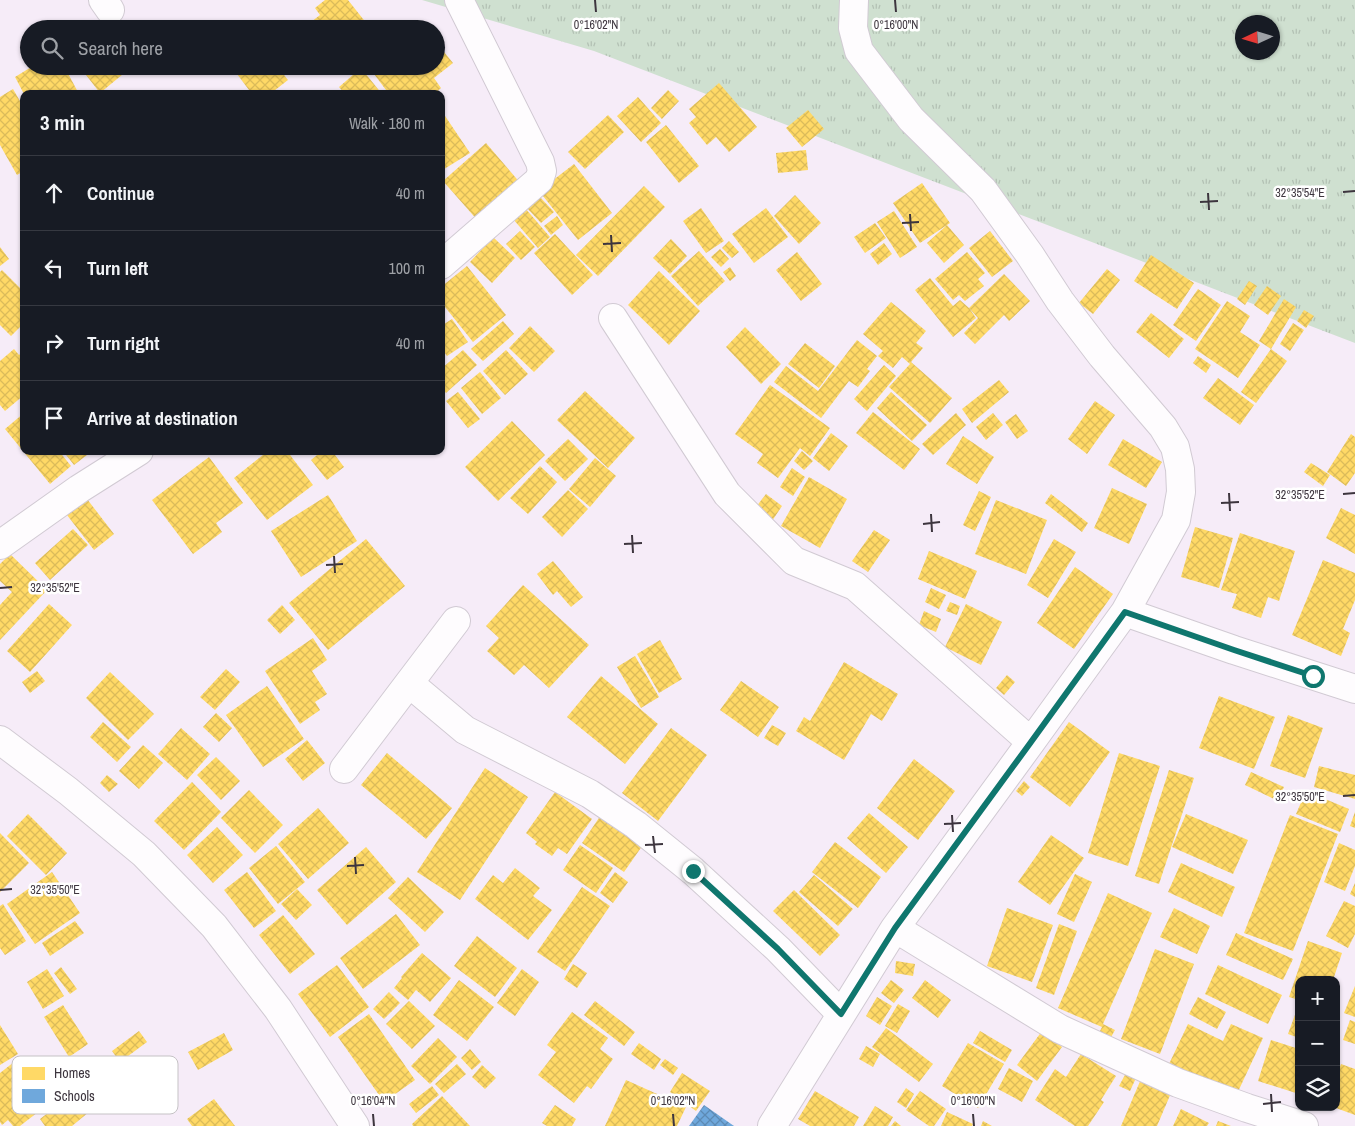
<!DOCTYPE html>
<meta charset="utf-8">
<style>
:root{--surface:#171b24;--page:#20242c;--text:#f1f3f6;--muted:#9ea1a6;--line:#363941}
body{margin:0;font-family:"Archivo Narrow",sans-serif;background:var(--page);color:var(--text)}
.controls{position:absolute;right:15px;bottom:15px;display:grid;overflow:hidden;border-radius:10px;box-shadow:0 1px 4px #0004}
.controls button{width:45px;height:45px;display:grid;place-items:center;padding:0;border:0;border-bottom:1px solid var(--line);background:var(--surface);color:var(--text);font:25px sans-serif}
.compass{position:absolute;left:1235px;top:15px;width:45px;height:45px;border-radius:50%;background:var(--surface);box-shadow:0 1px 4px #0004;rotate:266deg}
.stop{position:absolute;width:15px;height:15px;margin:-11px;border:4px solid #0f766e;border-radius:50%;background:#fff}
.stop.end{background:#0f766e;border-color:#fff;box-shadow:0 1px 5px #0008}
.list{margin:0;padding:0;list-style:none}
h2{display:flex;justify-content:space-between;align-items:center;height:65px;margin:0;padding:0 20px;font-size:21px}
h2 small{font-size:16px;font-weight:400;color:var(--muted)}
.list li{display:grid;grid-template-columns:32px 1fr auto;gap:15px;align-items:center;box-sizing:border-box;height:75px;padding:0 20px;border-top:1px solid var(--line)}
.list b{display:block;font-size:19px;white-space:nowrap}
.list em{font-size:16px;font-style:normal;color:var(--muted)}
.icon{flex:none;width:28px;height:28px;fill:none;stroke:currentColor;stroke-width:2;stroke-linecap:round;stroke-linejoin:round}
.map{position:relative;flex:none;width:1355px;height:1126px;overflow:hidden}
.search{position:absolute;background:var(--surface);box-shadow:0 1px 4px #0004;left:20px;top:20px;width:425px;height:55px;display:flex;align-items:center;gap:12px;box-sizing:border-box;padding:0 18px;border-radius:28px;color:var(--muted);font-size:19px}
.panel{position:absolute;background:var(--surface);box-shadow:0 1px 4px #0004;left:20px;top:90px;width:425px;height:365px;border-radius:10px}
.map>svg:first-child{display:block}
.grass{fill:url(#grass-tufts);fill-rule:evenodd}
.homes{fill:url(#homes-cross-hatch)}
.schools{fill:url(#schools-cross-hatch)}
.lines{fill:none;stroke-linecap:round;stroke-linejoin:round}
.minor-casing{stroke:#d1cad3;stroke-width:30}
.tertiary-casing{stroke:#d1cad3;stroke-width:30}
.minor{stroke:#fefcfe;stroke-width:28}
.tertiary{stroke:#fefcfe;stroke-width:28}
.route{stroke:#0f766e;stroke-width:6}
.ticks{fill:none;stroke:#3d353e;stroke-width:2}
.key{fill:#fff;stroke:#c5c2c5;stroke-width:1}
.key-label{font-size:14px;fill:#3d353e}
.ticks-label{font-size:12px;text-anchor:middle;fill:#3d353e;stroke:#fff;stroke-width:5;stroke-linejoin:round;paint-order:stroke}
</style>
<div class="map">
<svg width="1355" height="1126" viewBox="0 0 1355 1126">
<defs>
<pattern id="grass-tufts" width="24" height="20" patternUnits="userSpaceOnUse" patternTransform="scale(1.25)"><rect width="24" height="20" fill="#cfe0d0"/><path d="M3 7l-1-3M5 7V3M7 7l1-3M15 17l-1-3M17 17v-4M19 17l1-3" fill="none" stroke="#b3c1b4"/></pattern>
<pattern id="homes-cross-hatch" width="8" height="8" patternUnits="userSpaceOnUse" patternTransform="scale(1.25)"><rect width="8" height="8" fill="#ffd966"/><path d="M0 0l8 8M0 8l8-8" fill="none" stroke="#dbbb5a"/></pattern>
<pattern id="schools-cross-hatch" width="8" height="8" patternUnits="userSpaceOnUse" patternTransform="scale(1.25)"><rect width="8" height="8" fill="#6fa8dc"/><path d="M0 0l8 8M0 8l8-8" fill="none" stroke="#5c8ab4"/></pattern>
</defs>
<rect width="100%" height="100%" fill="#f6ecf8"/>
<!-- grass -->
<path class="grass" d="M422,0H1355V343L594,51ZM1242,22H1272V52H1242Z"/>
<!-- homes -->
<path class="homes" d="M325,0H348L371,29H302L320,15L315,8Z
M420,21L426,29H410Z
M436,42L453,63L434,78L441,88L434,94H389L368,66H436Z
M33,66H64L79,94H24L15,77Z
M79,66H125L128,70L100,93Z
M231,66H277L288,80L270,94H252Z
M361,68L382,94H345L339,87Z
M719,83L757,127L729,152L716,137L707,145L689,123L696,117L689,109Z
M13,89L24,108V171L17,175L0,145V97Z
M668,90L679,101L662,119L651,108Z
M638,97L661,123L641,142L617,116Z
M441,110L470,153L441,171Z
M808,110L824,129L802,147L786,128Z
M608,115L624,132L585,169L568,152Z
M666,125L699,166L679,183L646,142Z
M486,143L522,185L479,222L443,181Z
M806,150L808,170L778,173L776,153Z
M574,164L612,213L578,240L539,191Z
M922,183L950,223L920,243L893,203Z
M644,186L665,207L598,276L576,255Z
M795,195L821,223L799,244L774,216Z
M540,197L554,212L541,223L527,208Z
M525,208L550,237L538,248L513,219Z
M701,208L724,241L706,253L683,221Z
M766,208L788,237L754,263L732,234Z
M894,211L917,247L900,258L877,222Z
M557,216L563,225L551,235L544,226Z
M875,223L886,238L865,253L854,237Z
M947,225L964,245L944,263L927,243Z
M520,231L535,247L521,260L506,244Z
M990,231L1013,261L992,277L969,248Z
M555,234L593,275L572,295L534,253Z
M493,237L515,258L492,283L470,262Z
M671,239L687,256L670,274L653,258Z
M729,241L739,252L732,258L722,248Z
M884,243L892,254L878,265L870,254Z
M0,247L9,259L0,266Z
M720,249L729,259L721,267L711,257Z
M699,251L725,281L698,306L671,276Z
M797,252L822,284L801,301L776,270Z
M967,252L985,273L978,279L984,286L965,301L959,295L953,300L935,279Z
M1151,255L1194,283L1177,309L1134,281Z
M467,266L506,315L473,342L441,302V287Z
M730,267L736,276L730,281L723,272Z
M1107,269L1120,280L1093,314L1079,303Z
M2,270L24,292V323L11,336L0,325V272Z
M659,271L700,311L669,345L628,305Z
M1004,274L1030,301L1009,321L1004,315L975,344L964,333L978,318L969,308L976,318L953,337L915,290L930,278L953,306L960,300L969,308Z
M1249,281L1257,286L1245,305L1237,299Z
M1267,286L1281,296L1268,315L1254,305Z
M1198,289L1221,305L1196,341L1173,325Z
M1284,299L1296,307L1271,349L1259,341Z
M1227,301L1250,316L1240,332L1260,345L1238,378L1195,349Z
M891,302L926,331L916,343L923,348L911,362L952,398L930,423L889,387L910,364L902,357L893,368L878,356L883,351L863,334Z
M1304,310L1314,316L1306,328L1297,321Z
M1151,313L1184,339L1169,358L1136,332Z
M452,319L468,342L447,356L441,348V326Z
M503,321L514,334L483,361L471,349Z
M1293,323L1304,330L1290,351L1280,344Z
M530,326L555,351L534,372L509,348Z
M745,327L781,364L761,384L726,347Z
M857,340L877,356L867,369L870,371L858,387L849,381L821,418L774,382L786,366L818,391Z
M805,343L835,366L819,388L788,364Z
M14,349L19,355L24,350V395L5,411L0,405V361Z
M1271,349L1287,361L1256,403L1241,392Z
M463,350L477,365L446,393L441,387V369Z
M506,350L528,374L505,395L483,371Z
M1198,356L1211,365L1206,373L1193,363Z
M884,365L896,376L867,411L854,399Z
M480,372L501,398L482,414L461,388Z
M1218,378L1254,405L1240,425L1203,398Z
M999,380L1009,392L972,423L962,409Z
M770,385L830,428L810,456L800,448L778,478L757,463L763,454L735,434Z
M585,391L635,438L608,468L557,420Z
M458,392L480,419L468,428L446,401Z
M891,392L927,425L912,441L877,408Z
M1095,401L1115,415L1087,454L1068,439Z
M873,412L920,449L904,470L856,433Z
M24,413V451H59L71,466L50,484L5,429Z
M956,413L966,425L933,455L922,444Z
M993,413L1003,425L986,440L976,427Z
M1016,414L1028,431L1017,439L1005,422Z
M512,421L545,455L498,501L465,467Z
M831,433L848,446L829,471L813,458Z
M1351,434L1355,437V473L1346,486L1327,472Z
M963,436L994,457L977,484L946,464Z
M568,439L588,459L565,481L545,461Z
M1123,439L1162,462L1146,488L1108,465Z
M63,451H90L91,452L74,465Z
M268,451H287L313,485L267,520L234,478Z
M322,451H332L344,467L327,480L311,460Z
M802,451L813,461L804,470L794,461Z
M209,457L243,503L216,523L222,532L193,554L152,500Z
M595,458L616,476L590,507L569,489Z
M1311,463L1330,475L1323,486L1304,472Z
M540,466L557,482L528,514L510,498Z
M792,468L805,477L793,496L780,487Z
M809,477L847,499L820,548L781,526Z
M1112,488L1147,504L1129,544L1094,528Z
M568,490L588,509L562,537L542,517Z
M979,491L991,497L975,531L963,525Z
M766,494L782,506L770,524L753,511Z
M1051,494L1088,523L1082,532L1045,503Z
M328,495L357,541L301,577L271,531Z
M87,499L114,534L94,550L67,515Z
M996,500L1047,520L1026,574L975,554Z
M1341,508L1355,515V554L1326,538Z
M1195,527L1233,538L1219,588L1181,577Z
M73,529L88,545L50,580L35,563Z
M874,530L890,540L868,572L852,561Z
M1240,533L1295,551L1279,601L1268,597L1261,618L1232,608L1237,594L1221,590Z
M366,539L405,586L328,650L289,603Z
M1054,539L1076,552L1048,598L1027,585Z
M929,551L977,571L965,599L918,579Z
M10,554L47,590L0,640V605L12,592L0,581V564Z
M1323,560L1355,573V600L1343,629L1350,633L1341,656L1292,635Z
M553,561L583,597L571,607L557,591L553,595L537,574Z
M1075,567L1113,594L1074,649L1037,623Z
M523,585L589,645L549,688L524,665L514,675L487,651L499,638L486,626Z
M931,588L946,595L939,609L925,602Z
M950,602L960,606L957,615L946,611Z
M49,604L72,625L30,672L7,651Z
M966,604L1002,622L981,665L945,647Z
M282,605L295,620L280,634L267,620Z
M924,611L941,619L936,632L919,625Z
M313,638L327,660L312,671L327,694L315,702L320,710L300,724L265,671Z
M660,640L682,679L659,693L637,654Z
M635,656L659,697L641,708L617,667Z
M844,662L898,694L882,721L871,714L844,760L796,731L804,717L810,721Z
M226,669L240,682L215,710L200,697Z
M37,671L45,681L30,693L22,682Z
M110,672L154,714L128,740L86,698Z
M1007,675L1015,682L1004,695L996,688Z
M601,676L658,724L625,764L567,717Z
M741,681L779,707L758,737L720,710Z
M267,686L304,739L263,767L226,715Z
M1219,696L1275,717L1254,769L1199,748Z
M216,713L232,728L219,742L203,727Z
M1288,715L1323,728L1305,778L1270,766Z
M103,722L131,747L117,762L90,737Z
M1069,722L1110,752L1070,807L1030,777Z
M772,725L786,733L778,746L764,738Z
M181,728L210,754L187,780L158,754Z
M671,728L707,755L658,821L622,793Z
M307,740L325,763L303,781L285,759Z
M143,745L163,763L139,789L119,771Z
M387,753L452,808L426,839L361,785Z
M1119,753L1160,766L1128,866L1088,853Z
M216,757L240,781L221,800L197,775Z
M914,759L955,791L918,840L877,808Z
M1319,766L1355,775V799L1314,787Z
M485,768L528,797L460,900L417,872Z
M1169,770L1194,778L1159,884L1135,876Z
M1251,772L1284,787L1278,801L1245,785Z
M107,775L118,784L109,792L100,783Z
M1024,781L1030,787L1022,796L1016,791Z
M192,782L221,812L184,850L154,821Z
M249,790L283,825L255,853L221,818Z
M1306,791L1349,809L1340,832L1296,814Z
M555,792L592,819L567,854L558,848L552,856L535,844L537,842L526,833Z
M318,808L349,843L308,879L278,844Z
M603,812L645,842L624,872L582,843Z
M1355,812V828L1350,826Z
M869,813L908,847L886,873L847,838Z
M28,814L67,853L46,875L7,836Z
M1186,814L1248,840L1233,874L1172,847Z
M1290,815L1338,834L1293,951L1244,933Z
M217,827L243,855L213,883L187,855Z
M0,833L29,863L0,892Z
M1051,835L1084,858L1050,905L1018,882Z
M835,842L881,877L858,908L812,872Z
M1339,843L1355,850V866L1345,891L1324,882Z
M580,845L613,868L596,893L563,870Z
M276,846L305,882L278,904L249,868Z
M366,847L396,882L347,925L317,890Z
M1181,863L1235,887L1222,917L1168,892Z
M515,868L540,888L533,896L552,910L528,940L475,899L493,875L503,883Z
M52,872L80,913L35,944L7,904Z
M247,872L276,911L254,928L224,890Z
M615,872L628,882L613,903L600,893Z
M1075,874L1092,882L1074,922L1057,914Z
M814,875L853,909L838,926L799,892Z
M408,877L444,912L425,932L388,898Z
M1355,883V897L1350,894Z
M582,887L610,906L565,971L537,952Z
M297,889L312,905L296,920L281,904Z
M794,890L840,935L820,956L773,911Z
M1108,893L1152,913L1103,1024L1115,1030L1110,1039L1099,1033L1102,1027L1058,1008Z
M1344,901L1355,906V934L1348,948L1326,936Z
M3,904L26,941L5,955L0,948V906Z
M1007,908L1053,925L1032,982L987,966Z
M1174,908L1210,926L1197,954L1160,937Z
M396,914L420,945L363,989L340,958Z
M283,915L315,954L290,974L259,935Z
M75,921L84,933L50,956L42,943Z
M1059,924L1077,931L1054,995L1036,988Z
M1236,933L1293,959L1283,980L1226,955Z
M477,936L517,968L495,997L454,966Z
M1308,941L1342,953L1333,980H1299V1000L1289,997Z
M1155,949L1194,964L1160,1054L1121,1039Z
M422,953L451,978L430,1002L416,990L408,1000L394,988L402,978L401,977Z
M896,961L915,964L913,976L895,973Z
M573,964L587,973L577,988L564,979Z
M337,965L369,1007L330,1037L298,994Z
M1218,965L1282,995L1268,1024L1205,994Z
M61,967L77,989L70,994L54,973Z
M47,969L64,996L43,1009L27,982Z
M522,969L539,982L515,1016L497,1003Z
M459,980L494,1007L467,1041L433,1015Z
M891,980L904,990L894,1003L881,993Z
M925,980L951,1000L938,1018L912,998Z
M1355,986V1017L1344,1013Z
M389,992L400,1003L384,1019L373,1009Z
M877,997L892,1006L880,1025L866,1016Z
M1198,997L1226,1012L1217,1029L1189,1014Z
M409,1001L435,1026L412,1049L386,1024Z
M595,1001L635,1032L624,1046L584,1015Z
M898,1004L910,1011L897,1033L885,1026Z
M63,1005L88,1044L69,1057L44,1017Z
M572,1012L608,1038L600,1049L613,1059L591,1089L587,1086L574,1103L538,1075L556,1052L547,1045Z
M1296,1012L1299,1013V1038L1288,1034Z
M369,1014L415,1080L384,1102L338,1037Z
M1350,1020L1355,1022V1044L1343,1040Z
M1188,1024L1223,1041L1231,1024L1263,1038L1236,1096L1169,1064Z
M0,1025L18,1054L0,1065Z
M886,1028L933,1064L919,1082L872,1047Z
M139,1031L147,1042L120,1062L112,1051Z
M980,1031L1012,1050L1005,1062L973,1043Z
M1042,1031L1062,1047L1037,1081L1017,1065Z
M224,1033L233,1050L198,1070L188,1052Z
M438,1038L457,1057L430,1084L411,1066Z
M1271,1040L1299,1049V1094L1258,1081Z
M639,1043L661,1059L654,1070L631,1054Z
M968,1043L1004,1064L978,1108L942,1086Z
M866,1046L880,1054L873,1067L859,1059Z
M470,1049L481,1062L472,1070L461,1058Z
M1081,1054L1116,1076L1101,1100L1104,1102L1088,1126H1075L1035,1100L1055,1069L1066,1077Z
M665,1059L678,1068L673,1075L660,1065Z
M14,1062L47,1105L20,1126H13L8,1120L2,1125L0,1122V1073Z
M457,1064L466,1074L444,1093L435,1084Z
M1341,1064L1355,1069V1115L1336,1108V1078Z
M482,1065L496,1078L485,1089L472,1077Z
M1009,1068L1033,1081L1022,1102L998,1089Z
M682,1073L710,1091L696,1111L670,1092Z
M1126,1073L1136,1078L1130,1091L1119,1086Z
M1141,1079L1171,1093L1157,1126H1121Z
M626,1080L686,1107L677,1126H605Z
M432,1086L439,1095L416,1113L409,1104Z
M80,1088L95,1107L72,1126H45L40,1119Z
M906,1088L914,1094L906,1108L897,1102Z
M815,1091L859,1117L854,1126H810L798,1119Z
M920,1091L946,1109L934,1126H929L906,1110Z
M442,1096L470,1126H413L412,1124Z
M214,1099L235,1126H192L187,1119Z
M555,1105L576,1119L572,1126H547L542,1123Z
M875,1106L893,1117L888,1126H863Z
M1181,1109L1209,1123L1207,1126H1173Z
M947,1112L973,1124L972,1126H941Z
M895,1121L901,1126H891Z
M983,1121L992,1126H981Z
M1218,1121L1231,1126H1216Z"/>
<!-- schools -->
<path class="schools" d="M704,1105L734,1126H689Z"/>
<g class="lines">
<!-- minor casing -->
<g class="minor-casing">
<path id="minor" d="M103,0L110,10
M441,265L539,180L542,171L540,162L459,0
M613,318L727,494L794,561L855,586L1031,742
M0,545L79,489L139,451
M1125,612L1234,650L1355,689
M409,683L456,621
M344,769L409,683L465,730L590,794L636,825L693,871L778,949L841,1014
M895,928L1060,1029L1178,1083L1247,1108L1304,1126
M772,1126L895,928L1031,742L1125,612L1176,520L1181,492L1180,469L1175,447L1163,427L1102,356L1060,301L1030,255L983,190L911,119L859,51L853,28L854,0"/>
</g>
<!-- tertiary casing -->
<g class="tertiary-casing">
<path id="tertiary" d="M0,740L68,791L144,854L214,926L278,1009L355,1126"/>
</g>
<!-- minor -->
<use href="#minor" class="minor"/>
<!-- tertiary -->
<use href="#tertiary" class="tertiary"/>
</g>
<g class="lines">
<!-- route -->
<path class="route" d="M693,871L778,949L841,1014L895,928L1031,742L1125,612L1234,650L1313,676"/>
</g>
<!-- ticks -->
<path class="ticks" d="M595,0L596,12M895,0L896,12M1343,192L1355,191M1208,193L1209,210M1200,202L1218,201M910,214L911,231M902,223L919,222M611,235L612,252M603,244L621,243M1229,493L1230,511M1343,494L1355,493M1221,503L1239,502M931,514L932,532M923,524L940,522M632,535L633,553M624,544L642,543M334,556L335,573M326,565L343,564M0,588L12,587M1343,796L1355,795M952,815L953,832M944,824L961,823M653,836L655,853M645,845L663,844M355,857L356,874M347,866L364,865M0,890L12,889M1271,1094L1272,1112M1263,1104L1281,1102M373,1114L374,1126M673,1114L674,1126M973,1114L974,1126"/>
<!-- legend -->
<rect x="12" y="1056" width="166" height="58" rx="8" class="key"/>
<rect x="22" y="1067" width="23" height="13" fill="#ffd966"/>
<rect x="22" y="1089" width="23" height="14" fill="#6fa8dc"/>
<g class="key-label">
<text x="54" y="1078">Homes</text>
<text x="54" y="1101">Schools</text>
</g>
<g class="ticks-label">
<text x="596" y="29">0°16'02"N</text>
<text x="896" y="29">0°16'00"N</text>
<text x="1300" y="197">32°35'54"E</text>
<text x="1300" y="499">32°35'52"E</text>
<text x="55" y="592">32°35'52"E</text>
<text x="1300" y="801">32°35'50"E</text>
<text x="55" y="894">32°35'50"E</text>
<text x="373" y="1105">0°16'04"N</text>
<text x="673" y="1105">0°16'02"N</text>
<text x="973" y="1105">0°16'00"N</text>
</g>
</svg>
<div class="controls">
<button>+</button>
<button>−</button>
<button><svg class="icon" aria-label="layers" viewBox="0 0 24 24"><path d="M12 4l9 5-9 5-9-5zM3 14l9 5 9-5"/></svg></button>
</div>
<svg class="compass" viewBox="-18 -18 36 36"><path d="M0-13l5 13h-10z" fill="#e53935"/><path d="M0 13l5-13h-10z" fill="#9ea1a6"/></svg>
<div class="stop" style="left:1313px;top:676px"></div>
<div class="stop end" style="left:693px;top:871px"></div>
<div class="search"><svg class="icon" aria-label="search" viewBox="0 0 24 24"><circle cx="10" cy="10" r="6"/><path d="M15 15l6 6"/></svg>Search here</div>
<section class="panel">
<h2>3 min<small>Walk · 180 m</small></h2>
<ul class="list">
<li><svg class="icon" aria-label="ahead" viewBox="0 0 24 24"><path d="M12 20V5M6 11l6-6 6 6"/></svg><div><b>Continue</b></div><em>40 m</em></li>
<li><svg class="icon" aria-label="left" viewBox="0 0 24 24"><path d="M17 20v-9H6M10 6l-5 5 5 5"/></svg><div><b>Turn left</b></div><em>100 m</em></li>
<li><svg class="icon" aria-label="right" viewBox="0 0 24 24"><path d="M7 20v-9h11M14 6l5 5-5 5"/></svg><div><b>Turn right</b></div><em>40 m</em></li>
<li><svg class="icon" aria-label="arrive" viewBox="0 0 24 24"><path d="M6 21V4h12l-3 4 3 4H6"/></svg><div><b>Arrive at destination</b></div></li>
</ul>
</section>
</div>
